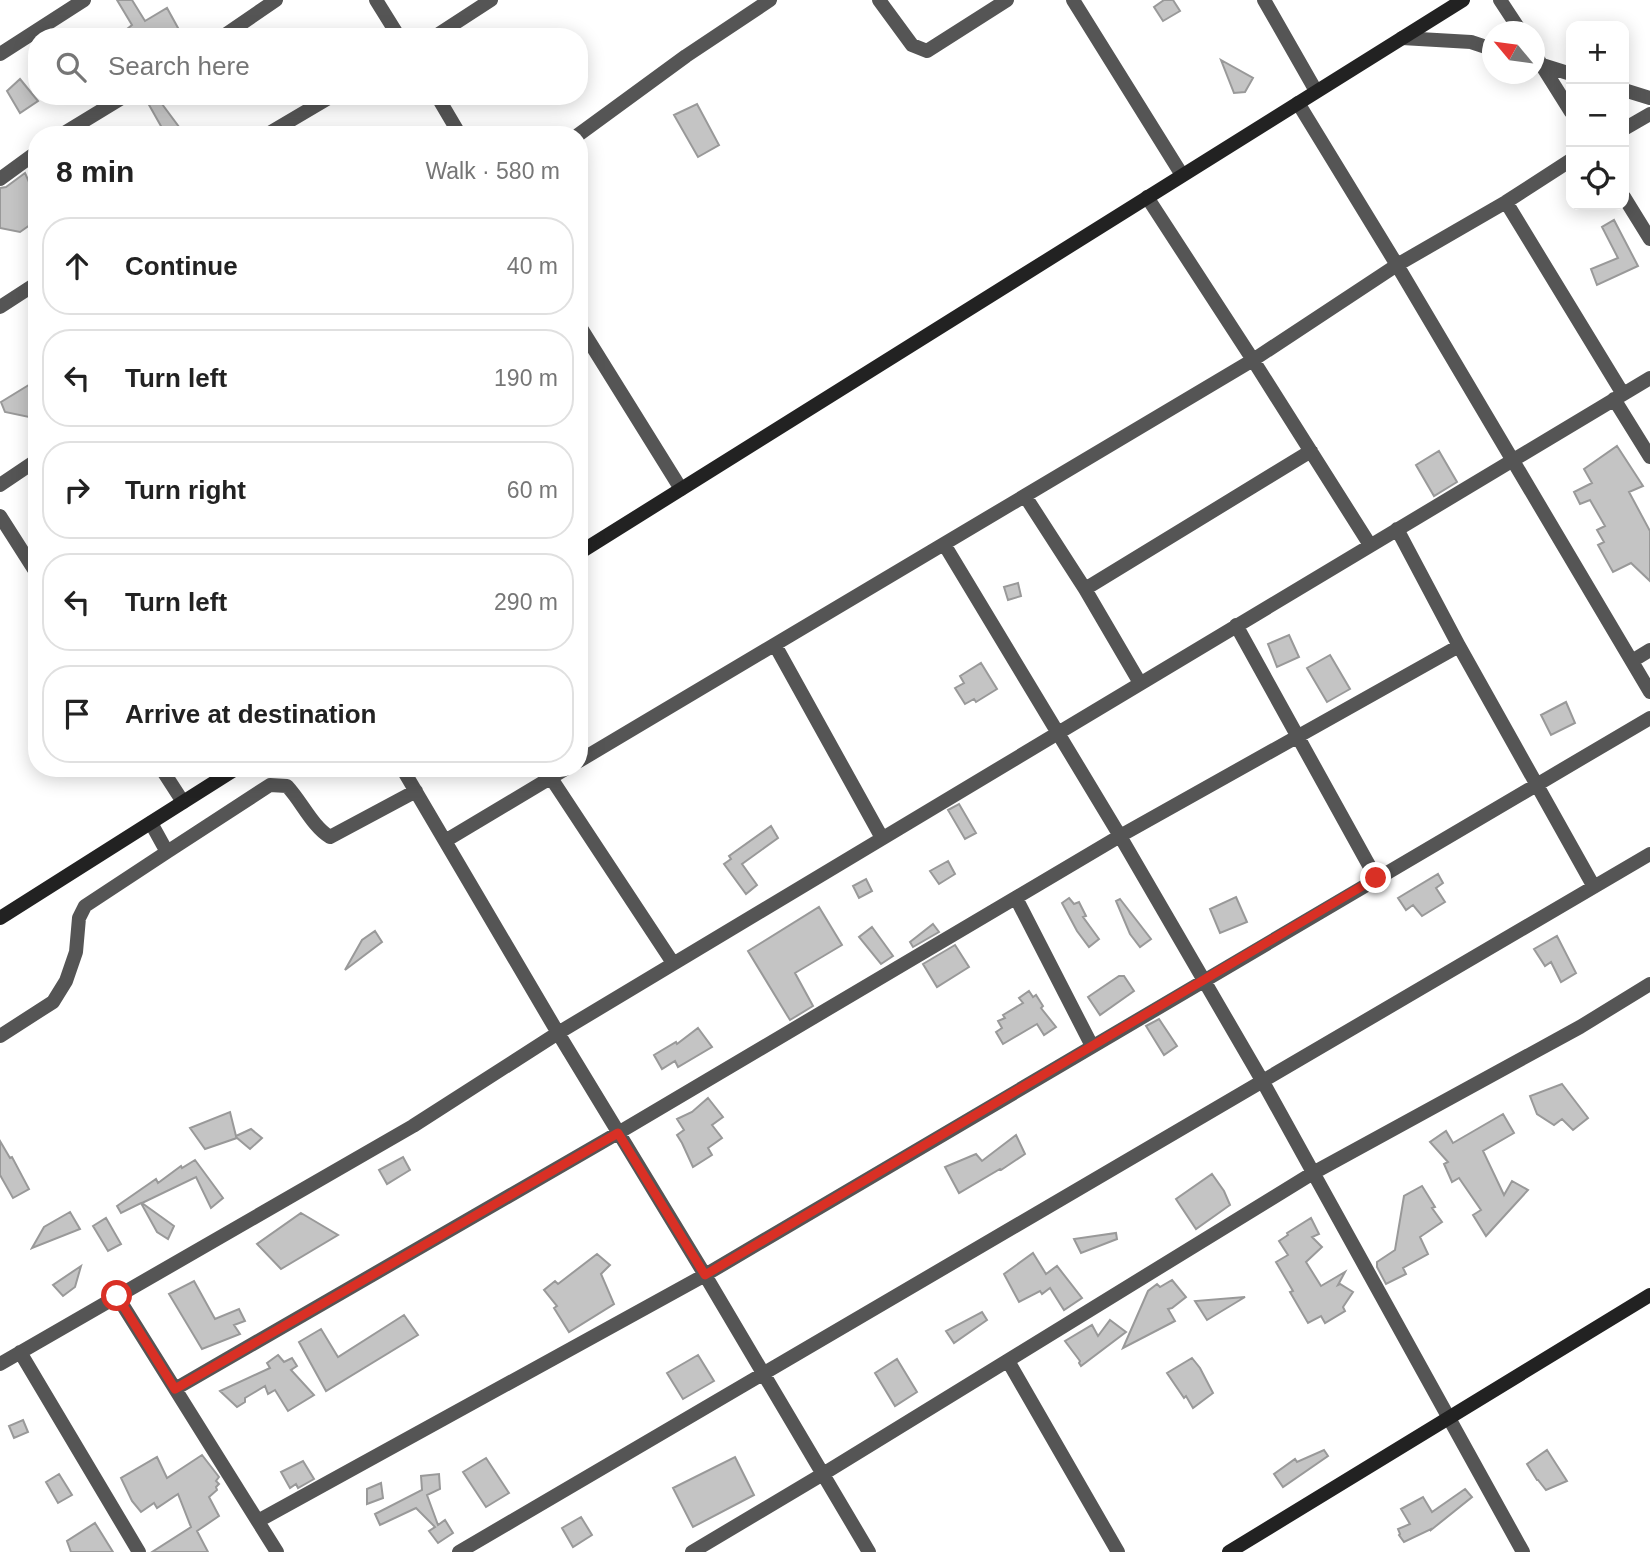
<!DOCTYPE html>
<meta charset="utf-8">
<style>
:root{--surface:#fff;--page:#f2f2f2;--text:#222;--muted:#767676;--line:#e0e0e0}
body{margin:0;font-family:Helvetica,sans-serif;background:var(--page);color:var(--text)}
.controls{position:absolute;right:21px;top:21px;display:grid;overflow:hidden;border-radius:14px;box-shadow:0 4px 18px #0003}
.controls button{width:63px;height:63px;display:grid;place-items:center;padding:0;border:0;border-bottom:2px solid var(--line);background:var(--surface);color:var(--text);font:35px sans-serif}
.compass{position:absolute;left:1482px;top:21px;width:63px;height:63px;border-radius:50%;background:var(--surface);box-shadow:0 4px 18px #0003;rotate:299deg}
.stop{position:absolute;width:21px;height:21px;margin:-16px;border:5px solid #d93025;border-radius:50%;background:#fff}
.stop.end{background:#d93025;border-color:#fff;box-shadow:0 2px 7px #0008}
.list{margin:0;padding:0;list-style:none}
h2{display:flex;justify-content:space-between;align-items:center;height:91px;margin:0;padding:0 28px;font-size:30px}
h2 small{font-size:23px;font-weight:400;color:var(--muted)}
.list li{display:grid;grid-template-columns:46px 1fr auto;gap:21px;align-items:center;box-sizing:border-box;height:98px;margin:0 14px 14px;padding:0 14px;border:2px solid var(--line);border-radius:28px}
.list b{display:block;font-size:26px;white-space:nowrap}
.list em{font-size:23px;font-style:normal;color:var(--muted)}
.icon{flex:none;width:38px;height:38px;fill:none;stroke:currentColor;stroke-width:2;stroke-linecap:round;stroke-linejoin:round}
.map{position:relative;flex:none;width:1650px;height:1552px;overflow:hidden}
.search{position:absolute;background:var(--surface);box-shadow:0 4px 18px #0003;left:28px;top:28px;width:560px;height:77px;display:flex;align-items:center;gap:18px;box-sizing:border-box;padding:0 24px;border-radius:28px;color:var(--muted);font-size:26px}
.panel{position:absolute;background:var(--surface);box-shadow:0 4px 18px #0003;left:28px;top:126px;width:560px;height:651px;border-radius:28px}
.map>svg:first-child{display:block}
.building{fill:#c4c4c4;stroke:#999;stroke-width:2}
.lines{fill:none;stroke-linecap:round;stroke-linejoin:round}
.street{stroke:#555;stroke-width:14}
.secondary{stroke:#222;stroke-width:14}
.route{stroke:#d93025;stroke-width:9}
</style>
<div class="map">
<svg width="1650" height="1552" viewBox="0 0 1650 1552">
<rect width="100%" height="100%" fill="#fff"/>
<!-- building -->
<path class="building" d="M117,0H132L145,21L167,8L183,37H117L132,25Z
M1164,0H1173L1180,11L1163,21L1154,7Z
M1221,60L1253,78L1245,92L1234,93Z
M20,79L38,101L20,113L7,91Z
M144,96H156L185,135H166Z
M697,104L719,145L698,157L674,115Z
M25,173L37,200V220L20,232L0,228V188L6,187Z
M1614,220L1638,266L1597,285L1591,269L1618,258L1602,227Z
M37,380V413L29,417L5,412L1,402Z
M1617,446L1643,486L1629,492L1650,531V581L1631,563L1613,572L1598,545L1604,542L1597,530L1605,526L1590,500L1580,504L1574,492L1592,483L1584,469Z
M1439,451L1457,482L1434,496L1416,465Z
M1018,583L1021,596L1008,600L1004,587Z
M1289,635L1299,657L1277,667L1268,644Z
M1330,655L1350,689L1327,702L1307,668Z
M981,663L997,689L976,702L974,699L965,704L955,688L964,683L960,676Z
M1566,702L1575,723L1551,735L1541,715Z
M959,804L976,833L965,839L948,810Z
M771,826L778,838L742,864L757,885L746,894L724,864L731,859L729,856Z
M948,861L955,874L939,884L930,871Z
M1438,874L1443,883L1436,888L1445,902L1422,916L1413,905L1406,910L1398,898Z
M866,879L872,891L859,898L853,886Z
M1236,897L1247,922L1220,933L1210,909Z
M1069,898L1074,904L1079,902L1086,916L1083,917L1099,939L1089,947L1077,931L1062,903Z
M1120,899L1151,939L1140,947L1130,934L1116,901Z
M819,907L842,945L795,973L813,1006L790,1020L748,951Z
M933,924L939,932L913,947L910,942Z
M872,927L893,956L881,964L859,937Z
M375,931L382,942L345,970L362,940Z
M1557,936L1576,973L1561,982L1551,962L1545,966L1534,949Z
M955,945L969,967L937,987L923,964Z
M1119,976H1124L1134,991L1100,1015L1088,997Z
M1029,991L1033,997L1036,995L1043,1006L1041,1008L1056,1027L1044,1035L1037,1024L1003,1044L996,1032L1002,1028L998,1021L1005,1018L1003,1015L1023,1003L1019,998Z
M1159,1019L1177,1046L1164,1055L1146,1026Z
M698,1028L712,1047L678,1067L675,1061L662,1069L654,1055L676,1042L677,1044Z
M1562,1084L1588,1118L1573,1130L1562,1119L1554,1125L1537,1114L1530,1096Z
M708,1098L723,1117L712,1125L722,1138L708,1148L712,1155L693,1167L682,1143L677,1135L684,1130L677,1119L692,1112Z
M230,1112L236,1136L251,1129L262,1138L250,1149L237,1138L205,1149L190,1128Z
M1503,1114L1514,1133L1483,1151L1504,1195L1512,1181L1528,1190L1486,1236L1473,1215L1481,1210L1459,1178L1452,1182L1444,1164L1448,1162L1430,1142L1446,1131L1453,1143Z
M1016,1135L1025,1154L1001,1170L1000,1169L959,1193L945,1167L976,1154L982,1161Z
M0,1141L10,1158L12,1157L29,1189L13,1198L0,1175Z
M403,1157L410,1170L387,1184L379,1170Z
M195,1160L223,1198L211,1208L196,1177L142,1203L174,1226L168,1239L157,1232L141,1203L121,1213L117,1206L156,1179L158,1183L181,1166L182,1168Z
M1212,1174L1224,1191L1230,1205L1196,1229L1176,1199Z
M1422,1186L1435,1207L1432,1208L1442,1222L1420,1237L1428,1254L1403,1268L1406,1274L1386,1284L1377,1267V1262L1395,1250L1404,1196Z
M70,1212L80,1229L32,1248L44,1227Z
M301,1213L338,1235L281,1269L257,1244Z
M106,1218L121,1244L108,1251L93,1226Z
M1311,1218L1319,1234L1312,1237L1322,1247L1306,1262L1321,1286L1345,1272L1338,1285L1340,1284L1353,1292L1343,1307L1345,1311L1325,1323L1321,1316L1308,1323L1290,1292L1293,1291L1276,1262L1288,1255L1279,1241L1288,1235L1287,1233Z
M1116,1233L1117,1239L1081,1253L1074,1239Z
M1033,1253L1046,1274L1057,1266L1082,1298L1064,1310L1050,1288L1042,1294L1040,1291L1019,1302L1004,1274Z
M597,1254L610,1265L601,1274L614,1304L569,1332L554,1308L557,1306L544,1290L555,1281L558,1284Z
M81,1266L75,1287L63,1296L53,1285Z
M1172,1280L1186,1297L1172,1308L1168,1309L1175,1321L1123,1348L1148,1291L1157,1284L1160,1287Z
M194,1281L215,1319L239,1309L245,1321L234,1325L240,1334L202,1349L169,1294Z
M1245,1297L1207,1320L1195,1301Z
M982,1312L987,1320L954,1343L946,1331Z
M404,1315L418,1335L326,1391L299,1342L321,1329L338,1357Z
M1110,1320L1126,1332L1081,1366L1079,1363L1080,1361L1065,1341L1092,1325L1098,1336Z
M278,1355L284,1362L292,1358L297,1366L291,1370L314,1395L288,1411L275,1390L268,1394L265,1386L245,1398V1402L237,1407L220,1391L270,1368L267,1363Z
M698,1355L714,1381L683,1399L667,1373Z
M1192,1358L1200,1368L1213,1393L1193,1408L1186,1396L1184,1398L1167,1373Z
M897,1359L917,1392L895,1406L875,1373Z
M23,1420L28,1432L14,1438L9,1426Z
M1324,1450L1328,1456L1283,1487L1274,1474L1295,1459L1297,1462Z
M1547,1450L1567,1481L1546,1490L1538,1480H1537L1527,1464Z
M202,1455L219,1477L216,1481L219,1484L216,1487L217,1490L209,1497L219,1516L197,1531L208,1552H152L191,1527L178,1494L157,1508L154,1503L141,1512L132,1501L121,1478L157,1457L167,1478Z
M735,1457L754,1495L693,1527L673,1488Z
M486,1458L509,1493L486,1507L463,1472Z
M303,1461L314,1479L298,1488L296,1484L290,1488L281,1472Z
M59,1474L72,1495L58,1503L46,1482Z
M439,1474L440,1489L427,1495L438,1525L445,1520L453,1533L438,1543L429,1531L435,1527L416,1508L380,1525L375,1514L422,1490L421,1476Z
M381,1483L383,1498L367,1504V1489Z
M1465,1489L1472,1497L1431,1530V1529L1404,1542L1399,1535L1400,1534L1398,1529L1410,1524L1401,1509L1423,1497L1432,1512Z
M581,1517L592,1535L573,1547L562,1528Z
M95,1523L113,1552H71L67,1541Z"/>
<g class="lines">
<!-- street -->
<path class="street" d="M376,0L399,37
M879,0L912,45L927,51L1007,0
M1073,0L1182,175
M1264,0L1316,91
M1500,0L1521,32
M222,37L276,0
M434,37L491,0
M1402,38L1471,42L1492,49
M1534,53L1571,112
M0,54L84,0
M1539,64L1571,74
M1624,90L1650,98
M437,96L460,135
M1298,103L1397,265L1650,692
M1624,129L1650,114
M61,135L125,96
M266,135L332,96
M578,135L686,56L770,0
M0,179L37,152
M1147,197L1253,360L1370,545
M1624,197L1650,239
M1506,202L1623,394
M0,307L37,283
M579,325L681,489
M1614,399L1650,457
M0,485L37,460
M1025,496L1085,589L1140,683
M0,516L37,574
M1397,529L1459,646L1594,887
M944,544L1120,836L1263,1082L1523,1552
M1085,589L1311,451
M1236,625L1376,878
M775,645L882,838
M1632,661L1650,650
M579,761L1253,360L1397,265L1506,202L1571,160
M161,768L183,802
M402,768L558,1033L705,1275L869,1552
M551,778L673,963
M445,841L567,768
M167,852L270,785L287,786C302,802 312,826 330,837L416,791
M1016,898L1092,1046
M0,1036L53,1002L66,981L76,952L79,918L85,906L167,852L151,823
M117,1296L277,1552
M20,1352L139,1552
M1008,1361L1118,1552
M0,1364L413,1126L558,1033L1650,378
M175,1389L618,1133L1120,836L1459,646
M258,1521L705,1275L1650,718
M459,1552L1650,854
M692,1552L823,1474L1313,1173L1580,1027L1650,984"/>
<!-- secondary -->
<path class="secondary" d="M579,553L1463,0
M0,918L237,768
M1229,1552L1650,1295"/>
</g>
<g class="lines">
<!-- route -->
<path class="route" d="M117,1296L175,1389L618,1133L705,1275L1376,878"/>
</g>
</svg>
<div class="controls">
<button>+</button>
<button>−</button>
<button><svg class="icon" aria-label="locate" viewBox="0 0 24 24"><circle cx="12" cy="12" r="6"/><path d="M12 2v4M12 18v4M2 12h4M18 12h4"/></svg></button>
</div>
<svg class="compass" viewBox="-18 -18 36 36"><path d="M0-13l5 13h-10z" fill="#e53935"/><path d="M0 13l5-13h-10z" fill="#767676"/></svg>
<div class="stop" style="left:117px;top:1296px"></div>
<div class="stop end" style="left:1376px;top:878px"></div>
<div class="search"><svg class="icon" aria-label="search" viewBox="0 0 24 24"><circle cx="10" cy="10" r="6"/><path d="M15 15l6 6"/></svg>Search here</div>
<section class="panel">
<h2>8 min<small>Walk · 580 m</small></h2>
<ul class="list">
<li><svg class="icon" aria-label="ahead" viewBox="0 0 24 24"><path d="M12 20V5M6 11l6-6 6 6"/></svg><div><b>Continue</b></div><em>40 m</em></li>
<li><svg class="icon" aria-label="left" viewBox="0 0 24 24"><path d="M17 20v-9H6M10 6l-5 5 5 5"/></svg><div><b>Turn left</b></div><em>190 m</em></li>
<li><svg class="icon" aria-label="right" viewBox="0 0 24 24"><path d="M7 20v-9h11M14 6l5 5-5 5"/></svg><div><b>Turn right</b></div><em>60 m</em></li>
<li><svg class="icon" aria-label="left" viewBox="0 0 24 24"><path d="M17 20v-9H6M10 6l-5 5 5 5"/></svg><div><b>Turn left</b></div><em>290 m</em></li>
<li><svg class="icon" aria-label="arrive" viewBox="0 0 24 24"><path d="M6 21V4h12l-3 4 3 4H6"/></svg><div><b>Arrive at destination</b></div></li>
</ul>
</section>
</div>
